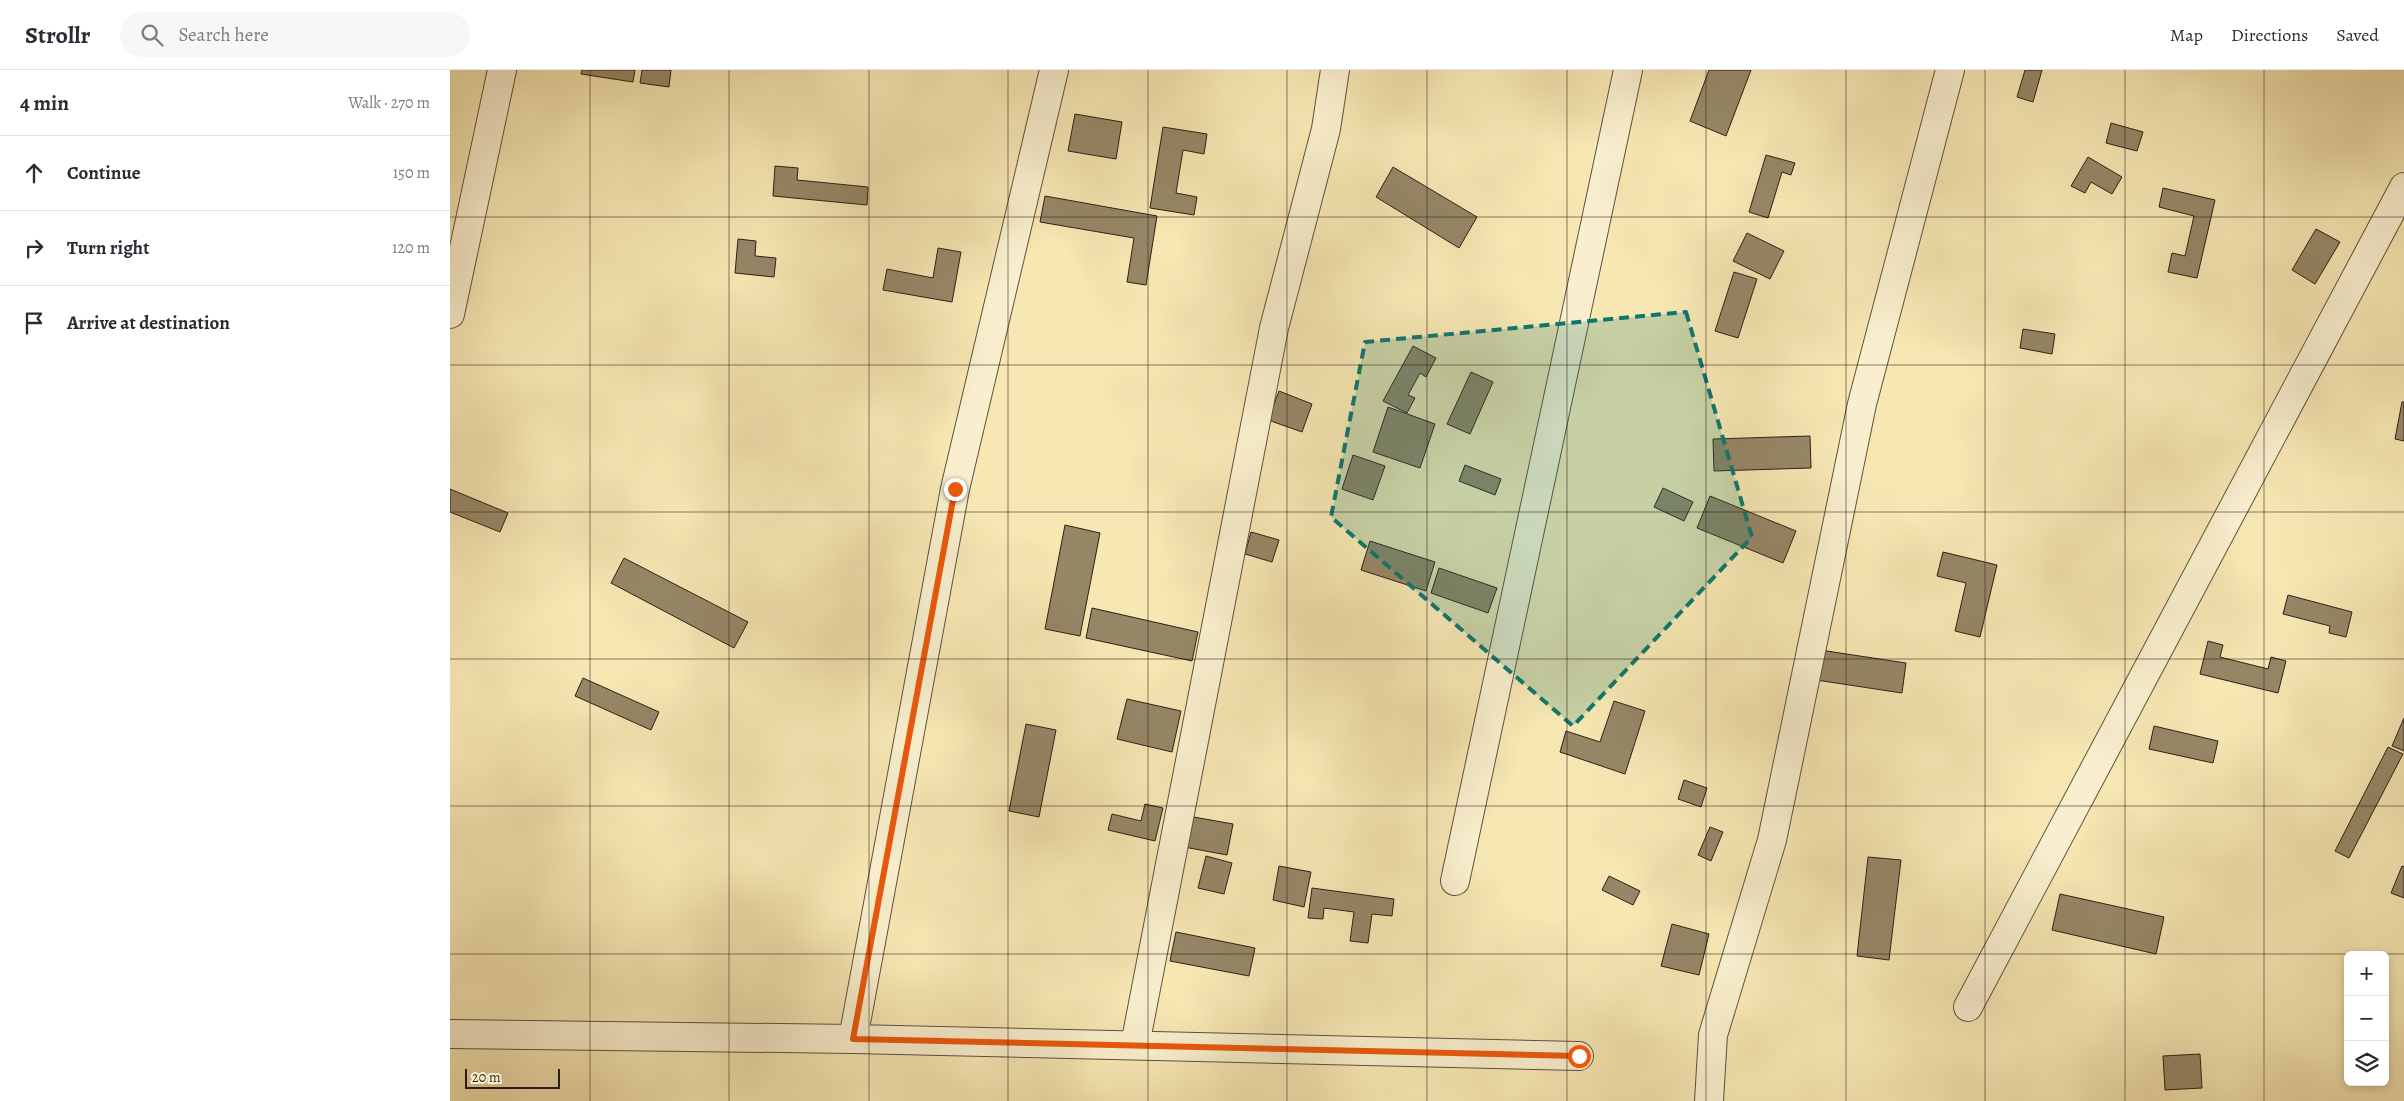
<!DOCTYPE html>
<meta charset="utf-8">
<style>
:root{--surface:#fff;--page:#f7f7f7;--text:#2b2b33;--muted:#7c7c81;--line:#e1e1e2}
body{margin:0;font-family:Alegreya,serif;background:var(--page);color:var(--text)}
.controls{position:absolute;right:15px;bottom:15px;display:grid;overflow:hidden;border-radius:8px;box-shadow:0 2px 8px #0003}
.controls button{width:45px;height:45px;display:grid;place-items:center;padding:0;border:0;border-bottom:1px solid var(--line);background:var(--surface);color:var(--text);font:25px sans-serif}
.scale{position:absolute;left:15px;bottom:12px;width:95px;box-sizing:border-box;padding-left:5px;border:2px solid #2d1f15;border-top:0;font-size:14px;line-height:18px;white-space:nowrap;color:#2d1f15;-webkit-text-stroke:4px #f9efce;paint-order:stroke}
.stop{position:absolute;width:15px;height:15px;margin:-11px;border:4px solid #ea580c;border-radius:50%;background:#fff}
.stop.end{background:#ea580c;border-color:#fff;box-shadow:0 1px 5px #0008}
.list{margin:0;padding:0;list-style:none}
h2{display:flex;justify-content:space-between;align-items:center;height:65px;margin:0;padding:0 20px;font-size:21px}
h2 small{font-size:16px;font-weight:400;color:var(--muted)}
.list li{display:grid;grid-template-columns:32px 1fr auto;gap:15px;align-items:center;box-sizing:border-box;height:75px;padding:0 20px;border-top:1px solid var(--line)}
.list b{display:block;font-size:19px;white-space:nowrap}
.list em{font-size:16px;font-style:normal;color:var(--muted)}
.icon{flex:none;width:28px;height:28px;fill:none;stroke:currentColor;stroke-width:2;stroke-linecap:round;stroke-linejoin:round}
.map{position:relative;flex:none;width:1954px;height:1031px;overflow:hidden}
header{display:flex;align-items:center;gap:30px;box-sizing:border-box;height:70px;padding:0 25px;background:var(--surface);border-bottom:1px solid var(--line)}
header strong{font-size:24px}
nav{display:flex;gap:28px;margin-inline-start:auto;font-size:18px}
.search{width:350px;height:45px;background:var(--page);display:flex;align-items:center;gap:12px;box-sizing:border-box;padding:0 18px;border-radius:28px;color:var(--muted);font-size:19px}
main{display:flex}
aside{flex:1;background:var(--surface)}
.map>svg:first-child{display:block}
.building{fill:#968767;stroke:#2d1f15}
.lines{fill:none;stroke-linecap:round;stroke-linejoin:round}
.street-casing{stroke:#5f513c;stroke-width:30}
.street{stroke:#f9efce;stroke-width:28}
.route{stroke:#ea580c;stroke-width:6}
.marked{fill:#0f766e;fill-opacity:0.2;stroke:#0f766e;stroke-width:4;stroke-dasharray:10 6;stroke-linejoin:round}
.grid{fill:none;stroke:#2d1f15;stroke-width:1;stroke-opacity:0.55}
</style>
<header>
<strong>Strollr</strong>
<div class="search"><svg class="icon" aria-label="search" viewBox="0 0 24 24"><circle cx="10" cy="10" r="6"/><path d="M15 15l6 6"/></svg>Search here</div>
<nav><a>Map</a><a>Directions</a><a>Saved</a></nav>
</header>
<main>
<aside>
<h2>4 min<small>Walk · 270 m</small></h2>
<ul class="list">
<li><svg class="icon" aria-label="ahead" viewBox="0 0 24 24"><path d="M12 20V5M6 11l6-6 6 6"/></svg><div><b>Continue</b></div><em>150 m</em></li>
<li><svg class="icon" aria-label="right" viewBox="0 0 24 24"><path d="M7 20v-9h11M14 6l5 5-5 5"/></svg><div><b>Turn right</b></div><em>120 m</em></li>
<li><svg class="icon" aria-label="arrive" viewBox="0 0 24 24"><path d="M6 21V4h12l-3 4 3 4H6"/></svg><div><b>Arrive at destination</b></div></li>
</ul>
</aside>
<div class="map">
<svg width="1954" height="1031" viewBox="0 0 1954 1031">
<rect width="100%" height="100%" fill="#f6e7b3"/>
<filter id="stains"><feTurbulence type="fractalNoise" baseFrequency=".004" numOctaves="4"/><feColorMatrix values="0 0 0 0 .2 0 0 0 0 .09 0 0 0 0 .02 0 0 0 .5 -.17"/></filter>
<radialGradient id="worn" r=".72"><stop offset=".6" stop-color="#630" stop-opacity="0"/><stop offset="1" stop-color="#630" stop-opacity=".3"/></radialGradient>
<!-- building -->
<path class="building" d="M132,0H185L183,12L131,4Z
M192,0H221L219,17L190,13Z
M1259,0H1301L1276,66L1240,51Z
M1575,0H1592L1583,32L1567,27Z
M625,44L672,52L666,89L618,81Z
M1661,53L1693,62L1687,81L1656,73Z
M713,57L757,64L754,84L733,80L726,123L747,127L744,145L700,138Z
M1316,85L1345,93L1341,105L1332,102L1318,148L1299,142Z
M1638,87L1672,107L1662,124L1641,112L1635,123L1621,116Z
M325,96L348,98L347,110L418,117L417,135L323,126Z
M943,97L1027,147L1009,178L926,127Z
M1713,118L1765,130L1747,208L1718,202L1722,183L1735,186L1744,146L1709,137Z
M595,126L707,146L696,215L677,212L684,168L590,152Z
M1866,159L1890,172L1865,214L1842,200Z
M1297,163L1334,181L1320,209L1283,191Z
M288,169L306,171L305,186L326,188L324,207L285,203Z
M488,178L511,182L502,232L433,220L437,199L483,208Z
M1284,202L1307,209L1288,268L1265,261Z
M1573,259L1605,264L1602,284L1570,278Z
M963,276L986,288L976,307L970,303L958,325L965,328L957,343L933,331Z
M1021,302L1043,312L1020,364L997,354Z
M829,321L862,334L852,362L818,350Z
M1952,332H1954V371L1945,369Z
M938,337L985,354L970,398L923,382Z
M1360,366L1361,398L1264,401L1263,369Z
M903,385L935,396L923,430L892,419Z
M1015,395L1051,409L1045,425L1009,411Z
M1213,418L1243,432L1234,451L1204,437Z
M0,419L58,443L50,462L0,442Z
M1260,426L1346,461L1333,493L1247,458Z
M615,455L650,463L630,566L595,559Z
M801,462L829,470L822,492L795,484Z
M920,471L985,492L976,521L911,500Z
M1493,482L1547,495L1530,567L1505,561L1516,513L1487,506Z
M174,488L298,552L284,578L161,513Z
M989,498L1047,518L1038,543L981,523Z
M1838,525L1902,542L1896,567L1879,563L1880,556L1833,544Z
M642,538L748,562L742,591L636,568Z
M1758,571L1773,575L1770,587L1818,599L1821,587L1836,591L1828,623L1750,604Z
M1370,580L1456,593L1452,623L1366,610Z
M133,608L209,642L201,660L125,626Z
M677,629L731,641L722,682L667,669Z
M1164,631L1195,641L1175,704L1110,682L1116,661L1150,672Z
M1954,648V681L1942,676Z
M576,654L606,660L589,747L559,741Z
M1704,656L1768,671L1763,693L1699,679Z
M1938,677L1953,684L1899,788L1885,781Z
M1234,710L1257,718L1251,737L1228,729Z
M695,734L713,738L705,771L658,760L662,744L691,751Z
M738,746L783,754L777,785L734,777Z
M1260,757L1273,762L1261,791L1248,785Z
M756,786L782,793L774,824L748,818Z
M1418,787L1451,790L1439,890L1407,886Z
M829,796L861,802L854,837L823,830Z
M1952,796L1954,797V828L1941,823Z
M1159,806L1190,821L1183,835L1152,820Z
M862,818L944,829L942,846L922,844L918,873L900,871L904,842L874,838L873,849L858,848Z
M1610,824L1714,847L1706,884L1602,860Z
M1222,854L1259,864L1249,905L1211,896Z
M726,862L805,878L799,906L720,891Z
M1750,984L1752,1018L1715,1020L1713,986Z"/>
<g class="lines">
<!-- street casing -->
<g class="street-casing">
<path id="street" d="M0,244L52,0
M1005,811L1178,0
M1518,937L1954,117
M0,964L403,969L1129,986
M403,969L505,419L604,0
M685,975L824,258L876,59L885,0
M1259,1031L1263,965L1322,770L1412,334L1500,0"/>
</g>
<!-- street -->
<use href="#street" class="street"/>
</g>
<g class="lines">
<!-- route -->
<path class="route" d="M505,419L403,969L1129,986"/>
</g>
<!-- marked area -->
<path class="marked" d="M1236,242L1302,467L1123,656L881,447L915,272Z"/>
<!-- grid -->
<path class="grid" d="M140,0V1031M279,0V1031M419,0V1031M558,0V1031M698,0V1031M837,0V1031M977,0V1031M1117,0V1031M1256,0V1031M1396,0V1031M1535,0V1031M1675,0V1031M1814,0V1031M0,147H1954M0,295H1954M0,442H1954M0,589H1954M0,736H1954M0,884H1954"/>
<rect width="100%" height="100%" filter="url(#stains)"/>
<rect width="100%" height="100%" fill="url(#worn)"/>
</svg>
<div class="controls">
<button>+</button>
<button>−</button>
<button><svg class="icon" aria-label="layers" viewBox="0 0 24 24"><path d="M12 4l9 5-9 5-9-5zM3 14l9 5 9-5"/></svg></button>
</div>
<div class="scale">20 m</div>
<div class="stop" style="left:1129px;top:986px"></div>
<div class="stop end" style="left:505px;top:419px"></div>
</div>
</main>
